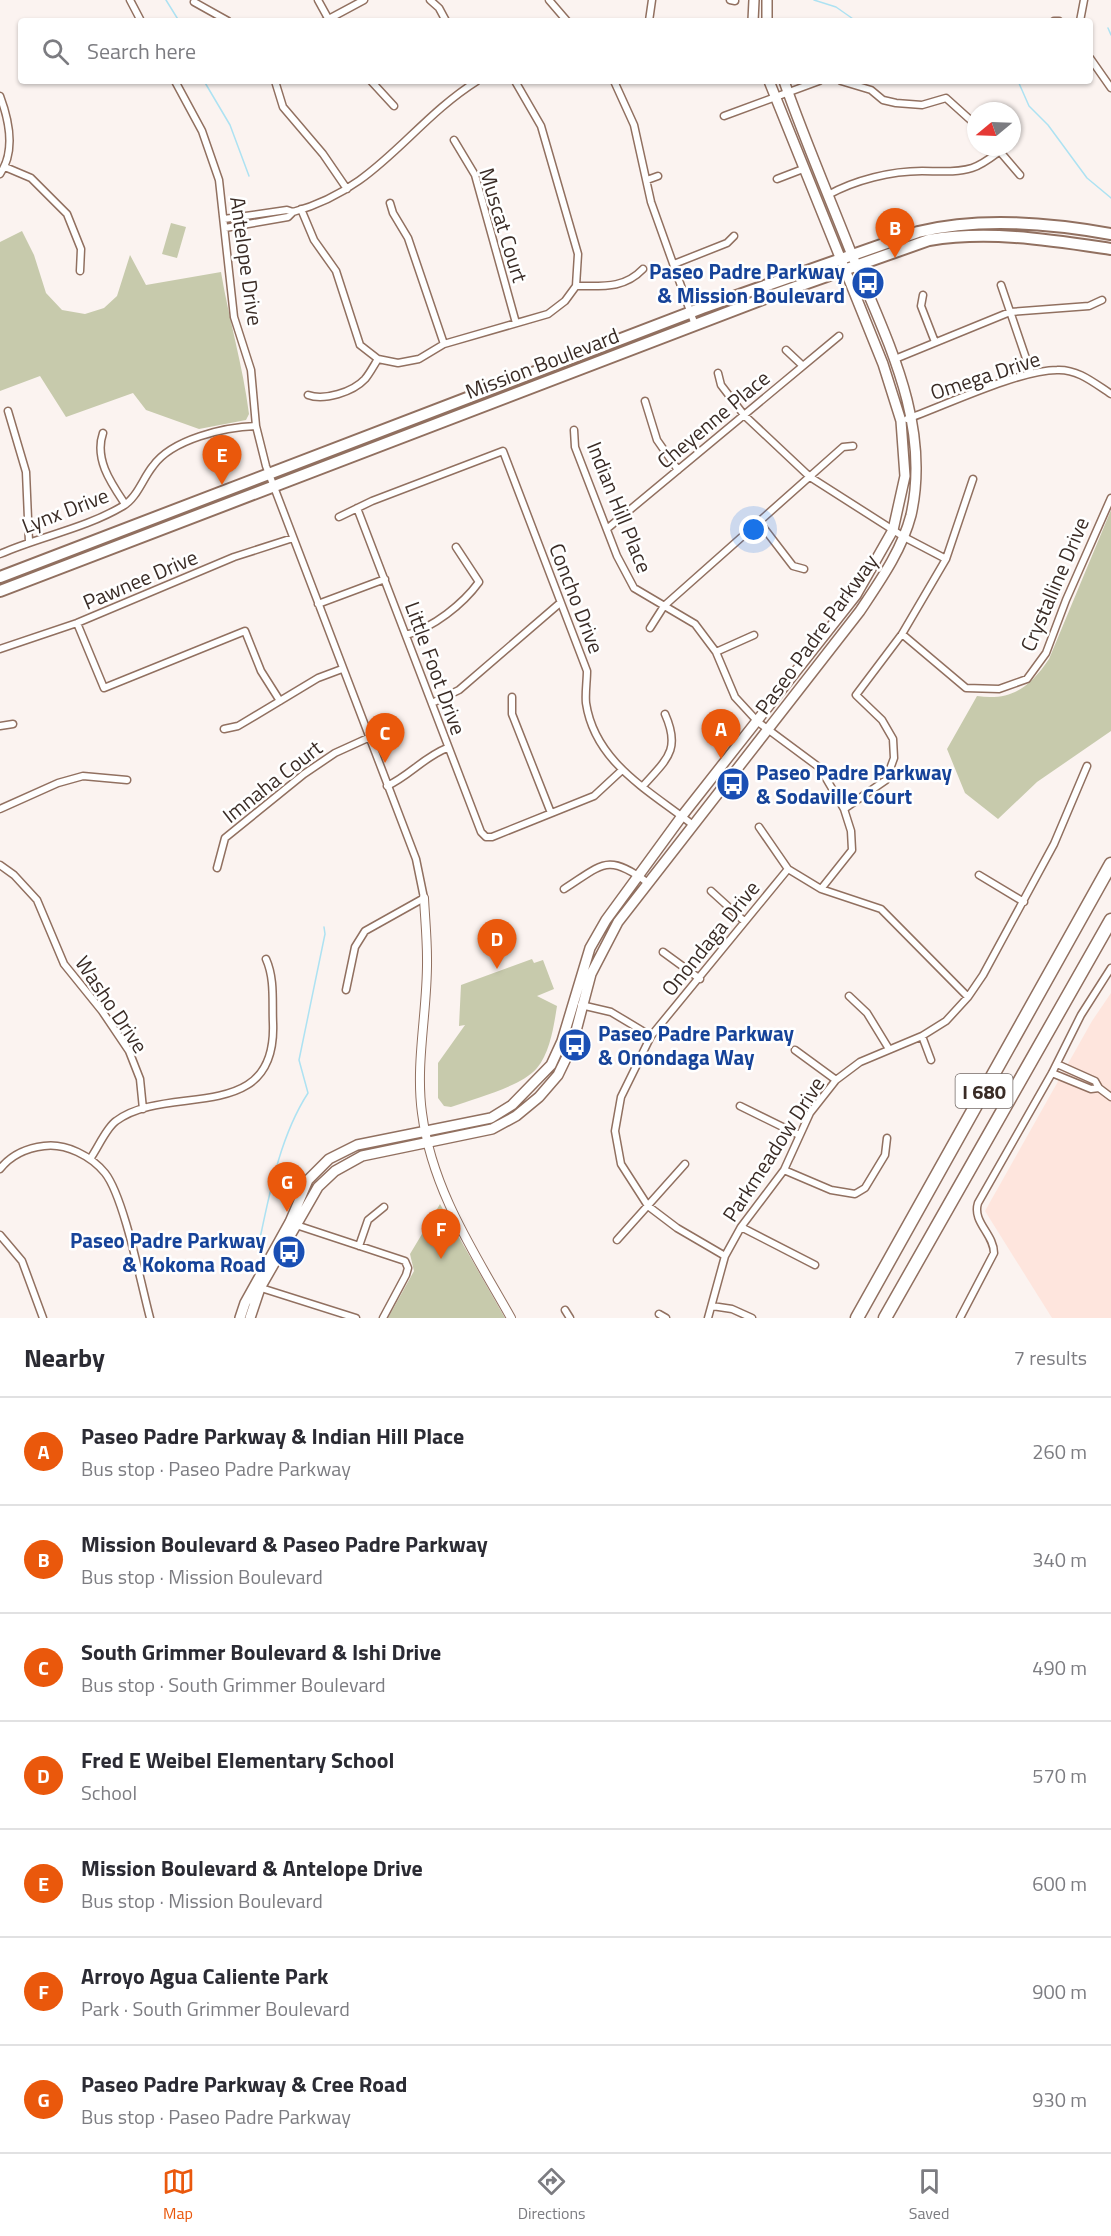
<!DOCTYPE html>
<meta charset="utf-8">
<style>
:root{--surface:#fff;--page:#f7f7f7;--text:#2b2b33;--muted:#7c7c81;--line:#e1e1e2;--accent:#ea580c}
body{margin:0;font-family:"Titillium Web",sans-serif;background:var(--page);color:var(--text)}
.compass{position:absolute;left:967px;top:102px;width:54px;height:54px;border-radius:50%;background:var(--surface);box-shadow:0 2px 4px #0004;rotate:251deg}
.you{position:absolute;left:754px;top:530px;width:21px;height:21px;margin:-15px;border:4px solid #fff;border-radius:50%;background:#1a73e8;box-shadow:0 0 0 9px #1a73e833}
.badge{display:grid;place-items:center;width:39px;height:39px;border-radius:50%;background:var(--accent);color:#fff;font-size:20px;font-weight:700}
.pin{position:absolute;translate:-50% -50px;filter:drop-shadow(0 2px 3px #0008)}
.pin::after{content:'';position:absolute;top:32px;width:21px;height:18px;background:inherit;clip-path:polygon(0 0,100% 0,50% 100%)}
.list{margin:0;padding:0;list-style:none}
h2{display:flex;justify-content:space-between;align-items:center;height:78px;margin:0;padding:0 24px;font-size:26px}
h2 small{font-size:20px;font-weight:400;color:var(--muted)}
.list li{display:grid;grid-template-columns:39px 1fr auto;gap:18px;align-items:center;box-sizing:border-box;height:108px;padding:0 24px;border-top:2px solid var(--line)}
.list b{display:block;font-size:22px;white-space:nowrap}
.list p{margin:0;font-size:20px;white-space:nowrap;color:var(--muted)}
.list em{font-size:20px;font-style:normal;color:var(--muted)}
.icon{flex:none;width:33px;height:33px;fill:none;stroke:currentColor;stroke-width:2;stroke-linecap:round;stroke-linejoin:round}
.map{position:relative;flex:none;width:1111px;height:1318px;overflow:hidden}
.search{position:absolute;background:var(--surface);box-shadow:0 2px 4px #0004;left:18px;right:18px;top:18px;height:66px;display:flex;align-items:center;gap:15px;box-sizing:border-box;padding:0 21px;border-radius:6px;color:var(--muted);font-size:22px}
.sheet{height:834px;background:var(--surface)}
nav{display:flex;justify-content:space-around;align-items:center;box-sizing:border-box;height:84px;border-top:2px solid var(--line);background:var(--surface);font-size:16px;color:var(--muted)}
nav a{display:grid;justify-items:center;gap:3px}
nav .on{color:var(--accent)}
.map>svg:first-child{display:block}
.industrial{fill:#fee5dd}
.green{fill:#c7caac}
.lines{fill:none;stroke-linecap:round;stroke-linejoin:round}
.stream{stroke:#ade2f2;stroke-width:1.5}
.minor-casing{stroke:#917060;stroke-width:9}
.tertiary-casing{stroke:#917060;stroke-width:10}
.secondary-casing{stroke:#917060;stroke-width:12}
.primary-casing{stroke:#917060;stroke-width:14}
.motorway-casing{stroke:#917060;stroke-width:15}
.minor{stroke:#fff;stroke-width:6}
.tertiary{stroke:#fff;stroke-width:8}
.secondary{stroke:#fff;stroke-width:9}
.primary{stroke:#fff;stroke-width:10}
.motorway{stroke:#fff;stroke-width:12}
.labels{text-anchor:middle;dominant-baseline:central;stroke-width:5;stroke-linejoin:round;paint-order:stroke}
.shield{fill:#fff;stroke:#756b67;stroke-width:1.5}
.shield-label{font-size:20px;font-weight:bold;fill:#3a2c26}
.street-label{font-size:21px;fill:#3a2c26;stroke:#fff}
.transit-label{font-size:21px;font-weight:bold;fill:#164399;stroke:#fff;text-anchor:end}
</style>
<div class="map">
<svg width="1111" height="1318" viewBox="0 0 1111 1318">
<rect width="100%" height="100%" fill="#fbf3f0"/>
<!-- industrial -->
<path class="industrial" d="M1111,993V1318H1052L985,1211L1092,1021Z"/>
<!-- green -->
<path class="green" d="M171,223L186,227L177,258L162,254Z
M22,231L34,255L46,293L62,310L85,314L104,308L117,296L130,255L146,285L221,272C229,320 243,366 249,414L246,420L199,429L146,410L133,393L66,417L40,376L0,391V242Z
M1111,510V731L1037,782L998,819L965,793L947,749L977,696C1012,701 1030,687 1049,659Z
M532,959L534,963L543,960L554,989L537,996L557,1006C554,1025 550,1053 537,1068C521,1087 475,1098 451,1107L444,1106L438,1098V1063L465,1025L459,1026L461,985Z
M440,1204L505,1318H388L414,1271L410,1254Z"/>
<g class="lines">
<!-- stream -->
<path class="stream" d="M166,0L179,21
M814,0L836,7L856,21
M1108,28L1111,35
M204,81L230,125L249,176
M1018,81L1029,106L1048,125L1087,178L1111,198
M258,1248C269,1196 279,1138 308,1093L299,1060L325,934L324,927"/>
<!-- minor casing -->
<g class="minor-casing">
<path id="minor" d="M130,0L141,21
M318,0L329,20
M430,0L439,8L446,21
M549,0L567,21
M730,0L735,1
M194,2L228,21
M325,21L364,0
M649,21L652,0
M1054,21H1059
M1080,21L1084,0
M1090,58L1111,88
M175,81L202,131L219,180L234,317L251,370L256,426L266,466L416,859L424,898L365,931L355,947L346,990
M275,81L283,107L323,154L347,189
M371,81L394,106
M614,81L634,125L651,202L695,325
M841,81L871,90L883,100L896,103L922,105L946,98L976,125
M0,96C9,120 16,151 0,174
M724,116L819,81
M454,140L475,175L516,323
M996,147L1020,175
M5,167L31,178L67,214L81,249L80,271
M777,179L803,169
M647,180L658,176
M828,195C855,180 891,171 922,171C938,171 956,173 972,168C982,165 992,157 1000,151
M390,203L393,213L408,238L444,344
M301,209L314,240L336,271L360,345L378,359L398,363L419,359L444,344L548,314L565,301L576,286L578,254L541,126L515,81
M224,219L287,210L293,212C378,189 409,124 477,81
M225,228L288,217L293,212
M674,264L727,243L734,236
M1001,285L1031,373
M576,286C602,286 624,289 643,269
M923,295L921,306L935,342
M786,350L803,366
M895,359L1010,312L1089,306L1102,300
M718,373L721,385L744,415L810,477L904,537L946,559
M308,395C324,401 353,392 365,379C370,373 374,365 378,359
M645,401L657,440L678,470
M8,411L26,472L29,542
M907,419C946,405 1019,370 1057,370C1078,369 1094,383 1111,394
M574,430L575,447L617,556L634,588L695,624L716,652L735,697L758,722L820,768L844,809L851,831L852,850L821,889
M103,433C94,459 111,483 125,504
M357,508L481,832L486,837H492L594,796L621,771
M339,517L372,501L503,451L587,671C587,681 585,693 586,703C595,763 650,791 693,825
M760,523L793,566L804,569
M608,528L839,336
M0,554C41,536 84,529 123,506C137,498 143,478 153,466C172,439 225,427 256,426
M318,604L385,579
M77,623L104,688L245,631L261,671L280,701
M650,628L664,606L843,447L853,446
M902,634L966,688L999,689L1027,679L1046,653L1066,600L1111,498
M406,635C433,628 463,604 479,582L456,547
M0,649L77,623L234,557L293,538
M716,652L754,635
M512,697V714L551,813
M432,703L459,690L560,603
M0,726L13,724
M224,729L238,726L318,678L342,669
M387,786C409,776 424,757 447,748
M643,786C667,759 681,750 665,714
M0,809L58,783L83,776L127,780
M844,809L886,780L894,758L893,739L882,720L856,695L902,634L946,559L973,479
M759,827L788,869L821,889L881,909L968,997
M0,865L14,875L37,900L64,964L102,1011L129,1051L140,1079L143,1109
M217,868L225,838L304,774L335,753L368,738
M979,875L1024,902
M564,889C602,865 607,852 648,883
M711,891L744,921
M663,952L700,979
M849,996L867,1013L889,1049
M581,1005L611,1012L651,1036
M922,1036L931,1060
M795,1050L836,1080
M1057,1064L1095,1081L1099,1088L1111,1097
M1052,1073L1091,1089L1099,1088
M740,1106L799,1135
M90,1159C98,1148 106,1128 116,1121C168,1082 277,1127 273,1023C272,1002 275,979 266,959
M0,1169C11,1155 27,1148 44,1146C66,1143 91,1156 105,1173C124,1197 141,1284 150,1318
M784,1170L831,1190L855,1194L865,1188L885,1155L887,1138
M293,1224L405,1261L408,1268L406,1275L383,1318
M741,1227L815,1265
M0,1235L22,1261L43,1318
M617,1240L685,1164
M359,1246L368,1220L384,1207
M725,1256L677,1228L648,1206L621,1164L615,1131L621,1097L651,1036L788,869
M258,1287L356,1318
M712,1306L732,1309L752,1318
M565,1310L570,1318
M659,1314L666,1318
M708,1318L725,1256L741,1227L784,1170L810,1113L836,1080L860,1062L922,1036L946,1021L968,997L983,975L1054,844L1087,766
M960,1318L994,1253C994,1234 972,1222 978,1203L1052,1073L1081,1015L1111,968"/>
</g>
<!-- tertiary casing -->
<g class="tertiary-casing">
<path id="tertiary" d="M424,898C425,918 427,938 427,958C428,1009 415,1062 422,1113C432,1190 474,1252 511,1318"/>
</g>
<!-- secondary casing -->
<g class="secondary-casing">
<path id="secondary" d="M767,0V21
M753,21L754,0
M240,1318L245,1303L290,1222L308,1180L329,1159L357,1145L491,1118L512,1105L551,1065L562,1041L590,948L606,920L682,816L856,595L893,530L905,476L901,421L883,364L769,81
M250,1318L260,1288L318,1187L335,1171L362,1156L492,1129L516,1116L539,1097L558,1075L572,1046L591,974L618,922L860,611C880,581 902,550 911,515C932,421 884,335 850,250C828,194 804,138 784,81"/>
</g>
<!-- primary casing -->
<g class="primary-casing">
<path id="primary" d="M0,577L702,308L918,232C981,217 1048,223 1111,234
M0,591L776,294L929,240C990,230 1050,240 1111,249"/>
</g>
<!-- motorway casing -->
<g class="motorway-casing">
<path id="motorway" d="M857,1318L1111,864
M885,1318L1111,920"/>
</g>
<!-- minor -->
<use href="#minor" class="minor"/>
<!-- tertiary -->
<use href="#tertiary" class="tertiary"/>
<!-- secondary -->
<use href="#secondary" class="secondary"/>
<!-- primary -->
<use href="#primary" class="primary"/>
<!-- motorway -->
<use href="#motorway" class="motorway"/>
</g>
<!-- icons -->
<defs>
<g id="bus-disc" transform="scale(1.725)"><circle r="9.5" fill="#1a4fb4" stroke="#fff"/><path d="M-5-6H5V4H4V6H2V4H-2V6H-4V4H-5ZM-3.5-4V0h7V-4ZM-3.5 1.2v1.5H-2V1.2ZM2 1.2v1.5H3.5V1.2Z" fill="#fff"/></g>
</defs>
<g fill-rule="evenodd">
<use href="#bus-disc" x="868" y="283"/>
<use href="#bus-disc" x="733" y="784"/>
<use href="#bus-disc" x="575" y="1045"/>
<use href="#bus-disc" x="289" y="1252"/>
</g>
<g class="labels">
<!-- shield labels -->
<rect class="shield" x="955.5" y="1074" width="57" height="34" rx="4.5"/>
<g class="shield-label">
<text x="984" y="1091">I 680</text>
</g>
<!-- street labels -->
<g class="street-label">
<text transform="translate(504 225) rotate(73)">Muscat Court</text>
<text transform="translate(247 261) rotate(82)">Antelope Drive</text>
<text transform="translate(542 363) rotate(-21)">Mission Boulevard</text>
<text transform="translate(985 375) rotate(-18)">Omega Drive</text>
<text transform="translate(713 419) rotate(-40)">Cheyenne Place</text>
<text transform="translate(620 507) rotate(68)">Indian Hill Place</text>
<text transform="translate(65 510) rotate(-21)">Lynx Drive</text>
<text transform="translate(140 579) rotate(-23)">Pawnee Drive</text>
<text transform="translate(1054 584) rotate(-67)">Crystalline Drive</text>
<text transform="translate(577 598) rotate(69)">Concho Drive</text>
<text transform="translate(816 634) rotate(-54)">Paseo Padre Parkway</text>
<text transform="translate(436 668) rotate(70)">Little Foot Drive</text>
<text transform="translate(272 781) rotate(-38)">Imnaha Court</text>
<text transform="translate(710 938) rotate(-51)">Onondaga Drive</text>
<text transform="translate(112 1004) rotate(56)">Washo Drive</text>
<text transform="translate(773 1149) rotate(-57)">Parkmeadow Drive</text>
</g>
<!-- transit labels -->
<g class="transit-label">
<text x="845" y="271">Paseo Padre Parkway<tspan x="845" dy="24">&amp; Mission Boulevard</tspan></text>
<text x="756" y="772" text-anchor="start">Paseo Padre Parkway<tspan x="756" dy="24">&amp; Sodaville Court</tspan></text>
<text x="598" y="1033" text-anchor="start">Paseo Padre Parkway<tspan x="598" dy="24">&amp; Onondaga Way</tspan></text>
<text x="266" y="1240">Paseo Padre Parkway<tspan x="266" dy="24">&amp; Kokoma Road</tspan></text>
</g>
</g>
</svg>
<svg class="compass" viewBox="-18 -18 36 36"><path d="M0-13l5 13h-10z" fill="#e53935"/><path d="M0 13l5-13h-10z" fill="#7c7c81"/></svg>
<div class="you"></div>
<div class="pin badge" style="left:721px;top:759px">A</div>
<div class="pin badge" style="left:895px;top:258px">B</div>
<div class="pin badge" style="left:385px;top:763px">C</div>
<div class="pin badge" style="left:497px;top:969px">D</div>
<div class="pin badge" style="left:222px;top:485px">E</div>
<div class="pin badge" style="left:441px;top:1259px">F</div>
<div class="pin badge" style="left:287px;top:1212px">G</div>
<div class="search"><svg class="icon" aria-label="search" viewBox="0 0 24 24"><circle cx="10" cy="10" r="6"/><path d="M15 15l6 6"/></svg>Search here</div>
</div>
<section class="sheet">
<h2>Nearby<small>7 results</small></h2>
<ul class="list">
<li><span class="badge">A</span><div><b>Paseo Padre Parkway &amp; Indian Hill Place</b><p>Bus stop · Paseo Padre Parkway</p></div><em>260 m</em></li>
<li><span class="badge">B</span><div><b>Mission Boulevard &amp; Paseo Padre Parkway</b><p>Bus stop · Mission Boulevard</p></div><em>340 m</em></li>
<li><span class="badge">C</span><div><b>South Grimmer Boulevard &amp; Ishi Drive</b><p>Bus stop · South Grimmer Boulevard</p></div><em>490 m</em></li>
<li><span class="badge">D</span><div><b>Fred E Weibel Elementary School</b><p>School</p></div><em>570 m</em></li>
<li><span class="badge">E</span><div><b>Mission Boulevard &amp; Antelope Drive</b><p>Bus stop · Mission Boulevard</p></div><em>600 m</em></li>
<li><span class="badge">F</span><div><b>Arroyo Agua Caliente Park</b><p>Park · South Grimmer Boulevard</p></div><em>900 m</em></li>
<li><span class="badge">G</span><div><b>Paseo Padre Parkway &amp; Cree Road</b><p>Bus stop · Paseo Padre Parkway</p></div><em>930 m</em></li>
</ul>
</section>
<nav>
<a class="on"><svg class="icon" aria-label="map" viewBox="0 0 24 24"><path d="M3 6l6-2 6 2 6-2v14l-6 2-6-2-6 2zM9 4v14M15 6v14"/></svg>Map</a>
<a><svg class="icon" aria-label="directions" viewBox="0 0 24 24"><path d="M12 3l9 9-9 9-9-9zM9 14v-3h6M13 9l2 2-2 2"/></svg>Directions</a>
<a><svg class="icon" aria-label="saved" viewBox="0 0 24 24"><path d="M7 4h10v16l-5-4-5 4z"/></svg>Saved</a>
</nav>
